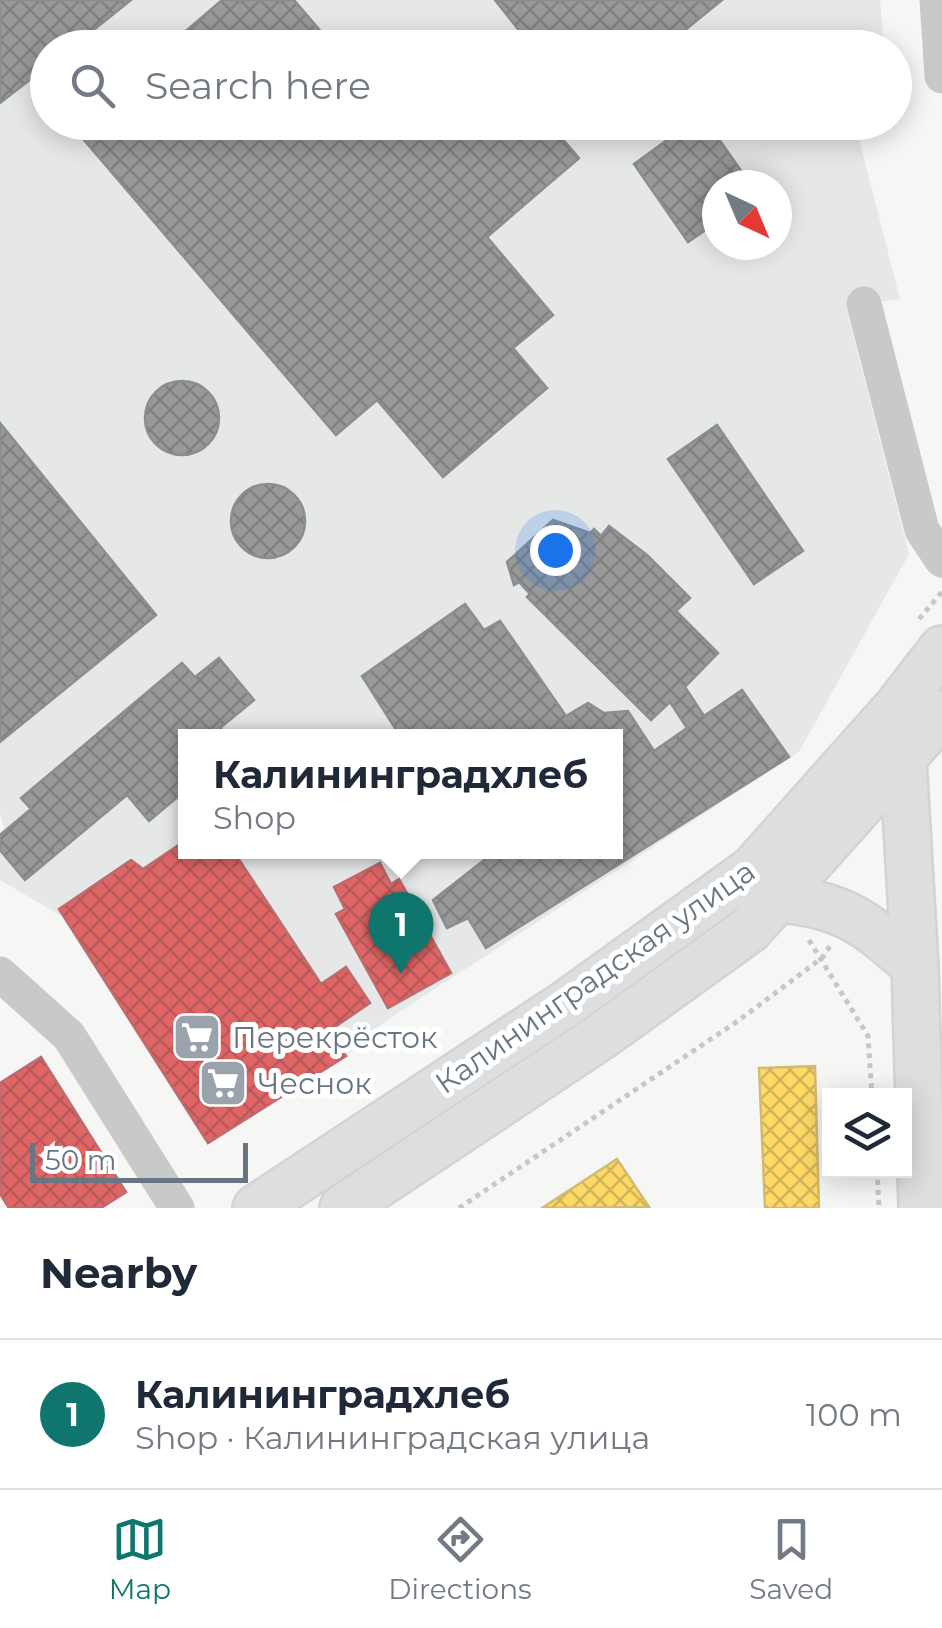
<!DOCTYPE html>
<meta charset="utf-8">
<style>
:root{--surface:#fff;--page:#f6f6f7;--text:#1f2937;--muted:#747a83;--line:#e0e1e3;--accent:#0f766e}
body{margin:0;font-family:Montserrat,sans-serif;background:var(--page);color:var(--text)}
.controls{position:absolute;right:30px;bottom:30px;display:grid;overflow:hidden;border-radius:0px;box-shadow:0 5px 25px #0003}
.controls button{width:90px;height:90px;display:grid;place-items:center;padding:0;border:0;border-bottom:2px solid var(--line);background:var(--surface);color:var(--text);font:50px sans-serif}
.compass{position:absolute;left:702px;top:170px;width:90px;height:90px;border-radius:50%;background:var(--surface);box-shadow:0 5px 25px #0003;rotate:136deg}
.scale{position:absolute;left:30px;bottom:25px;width:218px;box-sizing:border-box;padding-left:10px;border:5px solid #687683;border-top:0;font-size:28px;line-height:35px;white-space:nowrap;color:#687683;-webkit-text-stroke:8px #fff;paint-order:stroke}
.you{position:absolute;left:555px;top:550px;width:35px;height:35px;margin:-25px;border:8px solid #fff;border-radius:50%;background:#1a73e8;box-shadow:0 0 0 15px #1a73e833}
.badge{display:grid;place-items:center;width:65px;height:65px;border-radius:50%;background:var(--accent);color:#fff;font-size:32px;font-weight:700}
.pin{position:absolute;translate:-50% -82px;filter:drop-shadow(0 2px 5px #0008)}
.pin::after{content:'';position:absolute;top:52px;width:35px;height:30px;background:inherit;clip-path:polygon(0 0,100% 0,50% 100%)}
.popup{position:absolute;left:178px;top:729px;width:445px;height:130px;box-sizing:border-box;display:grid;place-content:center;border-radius:0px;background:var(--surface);filter:drop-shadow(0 2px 8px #0005);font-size:32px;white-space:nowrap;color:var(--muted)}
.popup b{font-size:38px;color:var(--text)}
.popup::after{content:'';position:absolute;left:50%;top:100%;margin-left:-20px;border:20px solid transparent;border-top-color:var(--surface)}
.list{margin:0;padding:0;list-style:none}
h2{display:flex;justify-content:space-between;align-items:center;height:130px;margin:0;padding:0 40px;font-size:42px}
h2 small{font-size:32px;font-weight:400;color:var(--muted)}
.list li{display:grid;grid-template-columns:65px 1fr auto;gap:30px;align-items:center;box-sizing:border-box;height:150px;padding:0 40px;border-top:2px solid var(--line)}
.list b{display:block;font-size:38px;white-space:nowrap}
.list p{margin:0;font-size:32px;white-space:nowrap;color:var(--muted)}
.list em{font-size:32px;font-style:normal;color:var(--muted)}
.icon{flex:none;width:55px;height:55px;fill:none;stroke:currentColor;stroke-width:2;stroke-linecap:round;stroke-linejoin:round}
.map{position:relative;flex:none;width:942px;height:1208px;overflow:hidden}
.search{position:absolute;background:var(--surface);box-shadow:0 5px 25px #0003;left:30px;right:30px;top:30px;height:110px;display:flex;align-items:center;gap:25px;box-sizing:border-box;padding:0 35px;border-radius:55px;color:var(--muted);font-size:38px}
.sheet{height:280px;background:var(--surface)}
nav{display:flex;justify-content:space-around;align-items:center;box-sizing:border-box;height:140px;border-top:2px solid var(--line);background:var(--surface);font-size:28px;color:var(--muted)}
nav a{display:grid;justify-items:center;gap:5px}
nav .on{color:var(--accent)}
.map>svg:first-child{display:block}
.built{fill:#e6e8e7;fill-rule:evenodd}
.homes{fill:url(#homes-cross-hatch);stroke:#d2bb6f;stroke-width:2.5}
.shops{fill:url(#shops-cross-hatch);stroke:#bc6b6f;stroke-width:2.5}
.industry{fill:url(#industry-cross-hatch);stroke:#8a8e92;stroke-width:2.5}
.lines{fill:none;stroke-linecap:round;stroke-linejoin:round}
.major-casing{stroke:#d2d3d3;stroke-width:50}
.path{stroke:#c6c7c8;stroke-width:5;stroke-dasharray:5 5;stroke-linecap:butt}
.minor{stroke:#c8caca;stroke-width:35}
.major{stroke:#dddedf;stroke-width:45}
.labels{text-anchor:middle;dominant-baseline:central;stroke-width:10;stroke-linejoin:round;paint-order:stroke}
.street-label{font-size:30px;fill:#687683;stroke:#fff}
.poi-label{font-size:30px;fill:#687683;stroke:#fff;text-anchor:start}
</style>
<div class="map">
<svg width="942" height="1208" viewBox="0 0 942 1208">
<defs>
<pattern id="homes-cross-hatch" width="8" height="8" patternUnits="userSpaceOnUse" patternTransform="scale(2.5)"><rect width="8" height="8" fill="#ffd966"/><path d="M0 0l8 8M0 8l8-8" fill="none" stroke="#d2b559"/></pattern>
<pattern id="shops-cross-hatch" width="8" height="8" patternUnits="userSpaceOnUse" patternTransform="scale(2.5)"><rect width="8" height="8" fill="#e06666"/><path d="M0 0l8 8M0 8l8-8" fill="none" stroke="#b95959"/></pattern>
<pattern id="industry-cross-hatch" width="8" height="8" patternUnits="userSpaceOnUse" patternTransform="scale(2.5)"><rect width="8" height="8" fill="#999"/><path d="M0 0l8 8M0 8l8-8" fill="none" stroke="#818182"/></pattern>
</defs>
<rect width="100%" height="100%" fill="#f6f6f5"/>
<!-- built -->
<path class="built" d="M0,0H880L884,47L48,48V122L855,123L900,299L846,307L909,554L799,752L387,1020L346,1056L208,1143L65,918L0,880V835L5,831L0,814ZM717,185H777V245H717ZM186,736H616V852H186Z"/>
<!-- homes -->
<path class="homes" d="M815,1066L819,1208H765L759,1068Z
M617,1159L649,1207L542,1208Z"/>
<!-- shops -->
<path class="shops" d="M186,840V852H234L321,984L346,967L370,1003L326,1033L346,1056L208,1143L59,909L131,860L143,869Z
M380,863L391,884L399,879L451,973L388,1008L336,914L345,909L334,887Z
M41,1057L126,1192L101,1208H9L0,1194V1083Z"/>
<!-- industry -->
<path class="industry" d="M0,0H131L71,48H48V66L0,103Z
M222,0H294L335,48H166Z
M495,0H722L663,48H533Z
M78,122H548L579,158L487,237L553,315L513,348L547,388L443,477L377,400L336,435L73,127Z
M692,122H707L751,185H717V222L688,242L634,164Z
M145 418a37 37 0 1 1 74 0a37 37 0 1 1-74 0Z
M0,423L156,615L0,742Z
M717,425L803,551L754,584L668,459Z
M231 521a37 37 0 1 1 74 0a37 37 0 1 1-74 0Z
M553,520L590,533L594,529L601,536L609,526L647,555L690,598L676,611L718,653L685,687L704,716L742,690L789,757L486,948L468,918L447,928L433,900L488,857L485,852H616V736H400L362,676L465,604L484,630L500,621L566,716L588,703L604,713L628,711L654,751L687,728L670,702L651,720L527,597L530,594L519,582L514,585L507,562Z
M219,658L254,700L220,728L228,736H186V790L149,821L127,795L25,880L0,850V835L31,809L21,798L182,663L195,677Z"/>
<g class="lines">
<!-- major casing -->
<g class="major-casing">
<path id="major" d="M902,743L915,966L922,1208
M779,899C844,904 867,924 915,966
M256,1208L567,1003L753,869L898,706L942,649
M343,1208L603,1035L749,930L942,714"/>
</g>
<!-- path -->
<path class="path" d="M919,619L942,592
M809,940L868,1036L872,1096
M877,1170L879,1208
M459,1208L735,1023L822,958L830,946"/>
<!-- minor -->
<path class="minor" d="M937,0L942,76
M864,304L922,530L942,560
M0,974L69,1036L177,1208"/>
<!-- major -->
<use href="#major" class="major"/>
</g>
<!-- icons -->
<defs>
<g id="supermarket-square" transform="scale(2.5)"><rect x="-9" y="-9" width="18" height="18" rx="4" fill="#9aa3ab" stroke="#fff"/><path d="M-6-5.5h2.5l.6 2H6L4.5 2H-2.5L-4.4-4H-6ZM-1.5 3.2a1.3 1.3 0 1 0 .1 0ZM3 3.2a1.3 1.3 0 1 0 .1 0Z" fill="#fff"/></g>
</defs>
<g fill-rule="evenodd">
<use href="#supermarket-square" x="197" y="1037"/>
<use href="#supermarket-square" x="223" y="1083"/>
</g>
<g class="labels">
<!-- street labels -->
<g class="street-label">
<text transform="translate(595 977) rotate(-35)">Калининградская улица</text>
</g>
<!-- poi labels -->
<g class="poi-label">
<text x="232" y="1037">Перекрёсток</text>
<text x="258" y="1083">Чеснок</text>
</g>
</g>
</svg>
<div class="controls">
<button><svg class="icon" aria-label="layers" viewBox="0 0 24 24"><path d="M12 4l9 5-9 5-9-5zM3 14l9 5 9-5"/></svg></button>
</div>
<svg class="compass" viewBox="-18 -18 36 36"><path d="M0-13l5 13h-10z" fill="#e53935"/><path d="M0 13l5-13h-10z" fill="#747a83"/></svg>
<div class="scale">50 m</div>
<div class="you"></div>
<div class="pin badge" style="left:401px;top:974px">1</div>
<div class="popup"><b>Калининградхлеб</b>Shop</div>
<div class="search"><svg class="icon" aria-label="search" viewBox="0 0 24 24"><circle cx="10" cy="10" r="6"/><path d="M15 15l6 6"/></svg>Search here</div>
</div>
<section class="sheet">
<h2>Nearby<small></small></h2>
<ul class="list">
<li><span class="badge">1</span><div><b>Калининградхлеб</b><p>Shop · Калининградская улица</p></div><em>100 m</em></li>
</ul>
</section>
<nav>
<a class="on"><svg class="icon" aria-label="map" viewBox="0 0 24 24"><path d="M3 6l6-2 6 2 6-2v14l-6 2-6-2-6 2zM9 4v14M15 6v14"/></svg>Map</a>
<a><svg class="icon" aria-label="directions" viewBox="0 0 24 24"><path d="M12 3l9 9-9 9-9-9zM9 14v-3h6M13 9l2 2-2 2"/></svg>Directions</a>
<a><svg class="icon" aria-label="saved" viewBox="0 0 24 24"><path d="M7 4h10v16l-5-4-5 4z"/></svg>Saved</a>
</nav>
